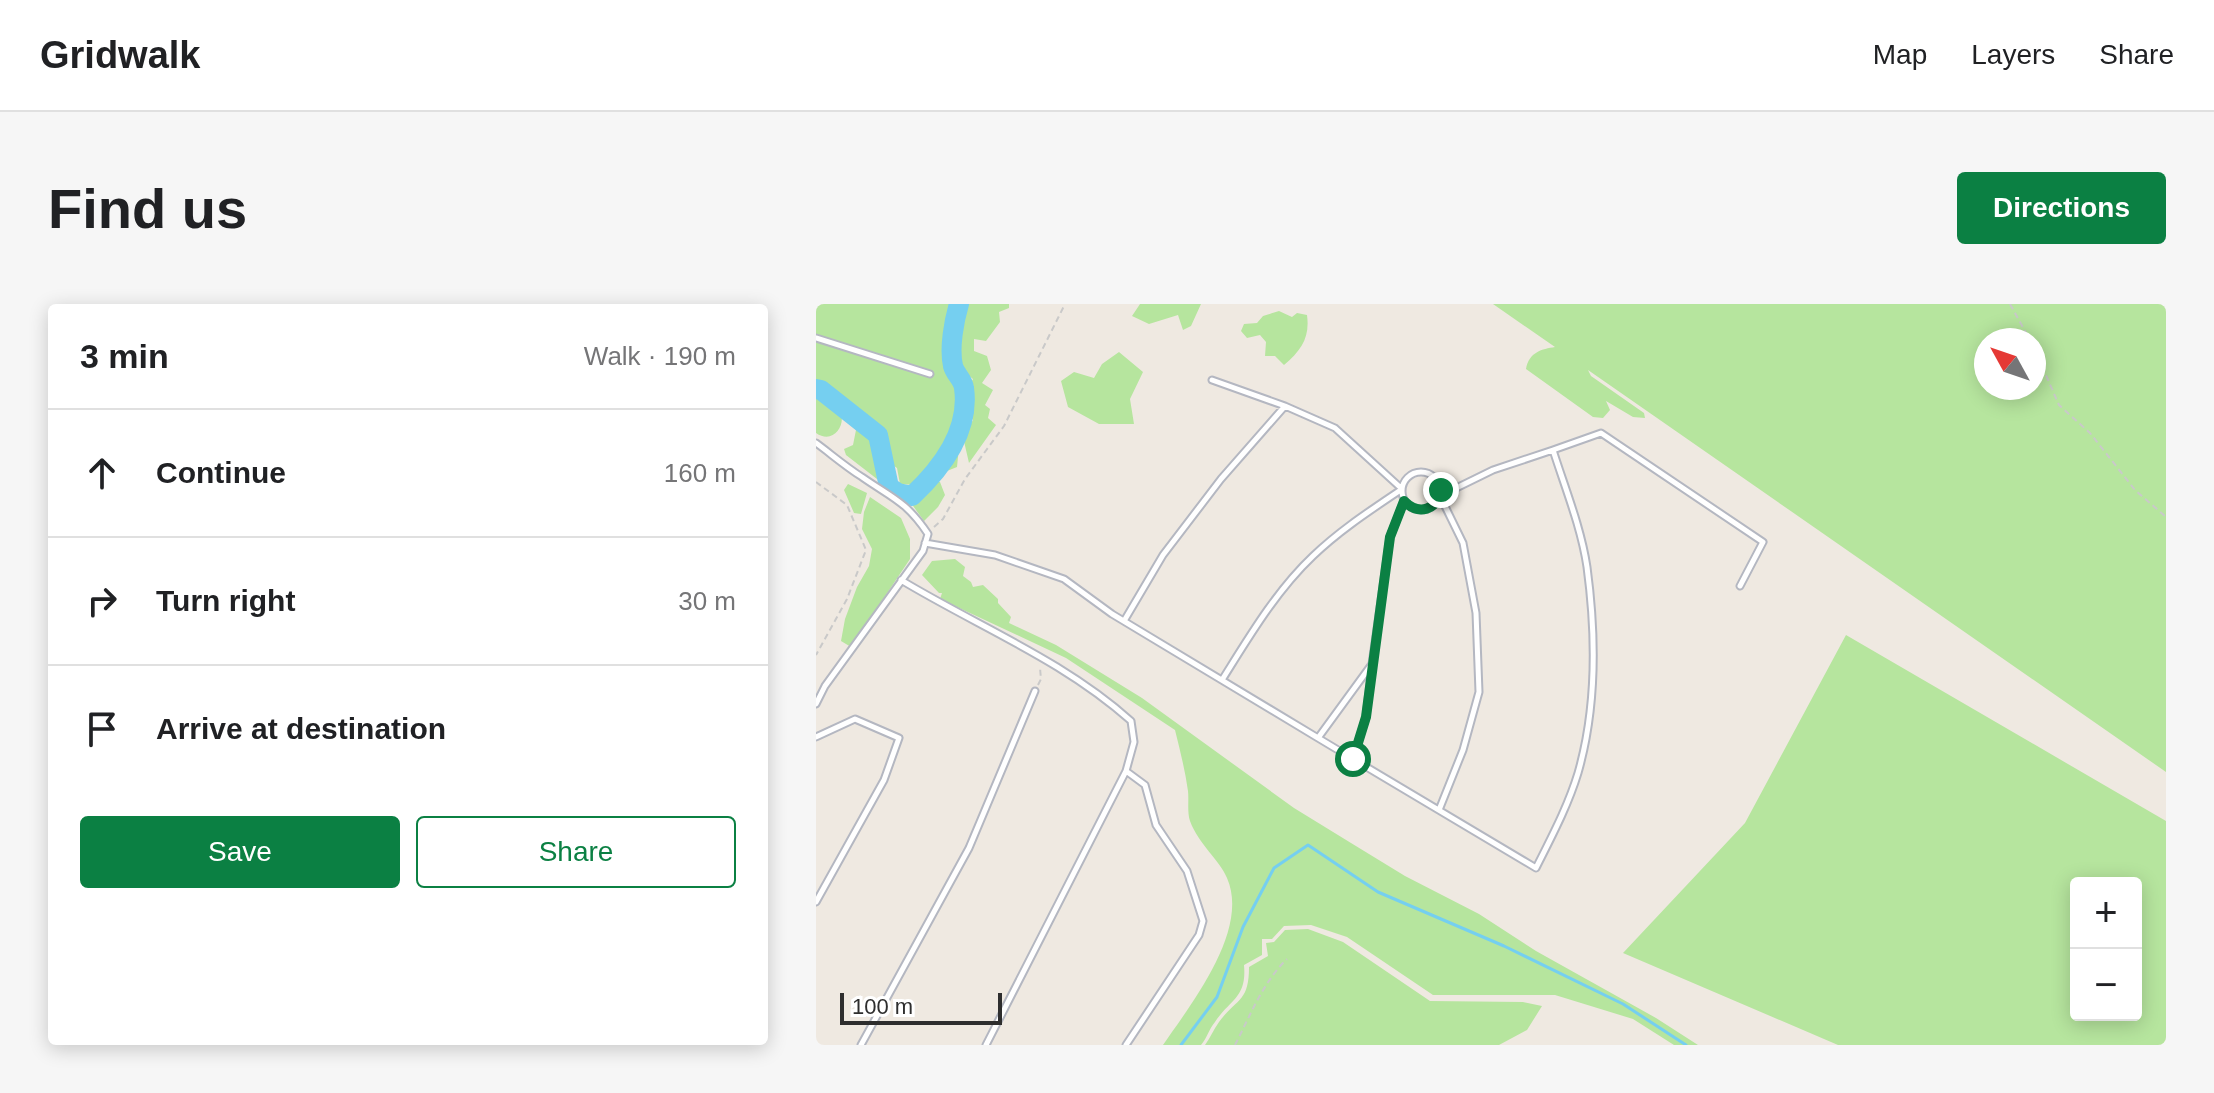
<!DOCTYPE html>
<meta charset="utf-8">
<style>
:root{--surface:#fff;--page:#f6f6f6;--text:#202124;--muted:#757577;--line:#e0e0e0;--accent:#0b8043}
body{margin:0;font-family:Arial,sans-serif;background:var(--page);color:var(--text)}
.controls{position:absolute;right:24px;bottom:24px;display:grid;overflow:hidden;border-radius:8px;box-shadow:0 4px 20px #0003}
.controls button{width:72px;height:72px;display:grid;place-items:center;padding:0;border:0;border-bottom:2px solid var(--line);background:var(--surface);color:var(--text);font:40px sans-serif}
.compass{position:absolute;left:1158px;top:24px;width:72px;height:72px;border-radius:50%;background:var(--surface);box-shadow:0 4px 20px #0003;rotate:310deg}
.scale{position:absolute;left:24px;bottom:20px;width:162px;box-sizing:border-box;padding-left:8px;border:4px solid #2e2e2e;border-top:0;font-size:22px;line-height:28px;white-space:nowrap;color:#2e2e2e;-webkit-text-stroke:6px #fff;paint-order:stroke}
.stop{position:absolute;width:24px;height:24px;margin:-18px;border:6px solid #0b8043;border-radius:50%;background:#fff}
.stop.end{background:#0b8043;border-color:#fff;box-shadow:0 2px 8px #0008}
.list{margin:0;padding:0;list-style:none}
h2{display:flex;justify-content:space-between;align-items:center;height:104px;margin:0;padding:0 32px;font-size:34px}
h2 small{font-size:26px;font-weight:400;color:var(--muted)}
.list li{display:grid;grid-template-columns:52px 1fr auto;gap:24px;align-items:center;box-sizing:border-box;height:128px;padding:0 32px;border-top:2px solid var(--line)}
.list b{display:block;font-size:30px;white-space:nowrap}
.list em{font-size:26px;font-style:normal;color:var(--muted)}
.actions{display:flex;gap:16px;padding:24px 32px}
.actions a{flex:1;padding:18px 0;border:2px solid var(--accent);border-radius:8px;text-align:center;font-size:28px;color:var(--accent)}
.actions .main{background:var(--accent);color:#fff}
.icon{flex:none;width:44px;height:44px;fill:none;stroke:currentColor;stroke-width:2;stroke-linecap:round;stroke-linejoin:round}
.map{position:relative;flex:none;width:1350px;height:741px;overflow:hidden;border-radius:8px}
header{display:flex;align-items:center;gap:48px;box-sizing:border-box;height:112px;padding:0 40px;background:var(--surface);border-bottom:2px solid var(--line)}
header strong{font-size:38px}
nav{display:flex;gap:44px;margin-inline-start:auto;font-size:28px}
.intro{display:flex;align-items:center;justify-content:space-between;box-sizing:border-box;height:192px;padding:0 48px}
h1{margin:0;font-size:56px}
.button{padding:20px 36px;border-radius:8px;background:var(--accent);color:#fff;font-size:28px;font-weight:700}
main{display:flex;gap:48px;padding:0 48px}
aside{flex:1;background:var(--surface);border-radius:8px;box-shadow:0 4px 20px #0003}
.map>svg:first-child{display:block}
.green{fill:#b6e59e;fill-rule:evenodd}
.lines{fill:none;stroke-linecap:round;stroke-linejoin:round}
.stream{stroke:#75cff0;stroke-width:3}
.river{stroke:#75cff0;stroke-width:20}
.service-casing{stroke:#b4b7c1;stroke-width:9}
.path{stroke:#c9c9c9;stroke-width:2;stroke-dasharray:6 4;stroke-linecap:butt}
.service{stroke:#fff;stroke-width:5}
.route{stroke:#0b8043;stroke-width:10}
</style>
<header>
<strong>Gridwalk</strong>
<nav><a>Map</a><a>Layers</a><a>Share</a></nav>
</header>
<div class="intro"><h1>Find us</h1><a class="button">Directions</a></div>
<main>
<aside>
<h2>3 min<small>Walk · 190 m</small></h2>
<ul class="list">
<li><svg class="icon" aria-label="ahead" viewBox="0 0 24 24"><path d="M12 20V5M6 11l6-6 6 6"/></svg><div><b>Continue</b></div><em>160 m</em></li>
<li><svg class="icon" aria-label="right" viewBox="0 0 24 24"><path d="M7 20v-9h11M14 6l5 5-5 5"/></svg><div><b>Turn right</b></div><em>30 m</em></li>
<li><svg class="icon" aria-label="arrive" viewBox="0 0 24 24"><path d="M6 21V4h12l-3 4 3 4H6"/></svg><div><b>Arrive at destination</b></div></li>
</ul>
<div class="actions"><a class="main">Save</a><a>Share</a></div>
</aside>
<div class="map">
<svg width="1350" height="741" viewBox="0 0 1350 741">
<rect width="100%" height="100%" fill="#efe9e1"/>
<!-- green -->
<path class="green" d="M0,0H143L131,47L132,61L144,89L146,113L141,163L121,171L113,167L100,181L84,180L81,164L71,157L69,143L61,146V175L30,151L28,145L37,141L40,126L33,120L35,107L22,103C33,117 19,142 0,129Z
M150,0H193V4L183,8L184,18L170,37L158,35V47L171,52L175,66L166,79L177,86L169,101L174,105L172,114L180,121L153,159L147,133L157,116L152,110L155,104L151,86L157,75L142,63L139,49L141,35Z
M324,0H385L375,22L367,26L362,11L333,20L316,12Z
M677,0H1350V468L772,66L775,72L828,109L829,114L817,113L790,97L794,106L787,114L777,113L710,65C713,48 726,45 739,43ZM1170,36H1218V84H1170Z
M463,7L476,13L481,9L491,11C494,33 486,46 468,61L459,52H449L450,38L444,31L431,34L425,27L428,20L441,19L447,12Z
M303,48L327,68L314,95L318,120H283L252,103L245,77L258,68L278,74L286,60Z
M117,176L124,178L129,191L122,203L108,217L92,195L90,187L109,183Z
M32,180L51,189L45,210L38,209L28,186Z
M54,193L85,214L94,235V255L35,343L25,337L29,315L41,283L53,262L56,245L46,225L48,208Z
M139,255L149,263L147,272L155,278L157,283L167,281L182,295V299L195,313L193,319L240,341L326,394L478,504L535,539L589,572L663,610L720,647L840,714L882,741H858L817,715L739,691H617L531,633L495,621L468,622L456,635H446V651L428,661C431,694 414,695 399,718C393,725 391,734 385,741H347C375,700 434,626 411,574C403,555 383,541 374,517C371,508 373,497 372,487C369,466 364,446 359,426L250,354L124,295L126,289H123L106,271L116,257Z
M1030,331L1350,517V741H1022L807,649L929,519ZM1260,579H1320V711H1260Z
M492,625L527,638L614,697L707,698L726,702L711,726L683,741H389C394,734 398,725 403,718C421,694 433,698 433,663L452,652L450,639L458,638L469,626Z"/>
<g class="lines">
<!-- stream -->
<path class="stream" d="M365,741L401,693L427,623L458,564L492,541L562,588L688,642L807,700L870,741"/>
<!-- river -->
<path class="river" d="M0,85L5,86L62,131L73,183L82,189L96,192C126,164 154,126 148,84C147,75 139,70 137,62C133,44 138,17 143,0"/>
<!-- service casing -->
<g class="service-casing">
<path id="service" d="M0,34L114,70
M396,76L469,102
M0,139C15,150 30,163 46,173C76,194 90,197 112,230L107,247L9,382L0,400
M586 187a19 19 0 1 1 38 0a19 19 0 1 1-38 0Z
M109,239L179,251L248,275L296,310L502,434L556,360L574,233L588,197
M85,276C163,323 247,356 315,417L318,438L310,467L170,741
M308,317L347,251L405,175L469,102L519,124L586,185C555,206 524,226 497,252C460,287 433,333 406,376
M0,433L39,415L83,434L68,476L0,598
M502,434L537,455L550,413L556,362
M537,455L720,564C736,532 752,502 762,469C781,403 780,330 771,263C765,223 749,184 737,146L785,129L947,238L924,282
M310,467L329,481L340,521L371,567L387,617L383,631L310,741
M623,506L647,446L663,388L660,309L647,239L624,192L677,166L737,146
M45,741L153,544L219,387"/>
</g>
<!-- path -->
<path class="path" d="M1194,0L1214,36
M1218,44L1243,101L1274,129L1319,186L1350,213
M0,178L31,201L50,246L31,295L0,351
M118,223L127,215L149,175L188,122L249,0
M222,381L225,375L224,364
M419,741C434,712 447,678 471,655"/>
<!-- service -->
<use href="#service" class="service"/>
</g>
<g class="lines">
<!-- route -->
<path class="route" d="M537,455L550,413L574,233L588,197C603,212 621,206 625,186"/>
</g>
</svg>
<div class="controls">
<button>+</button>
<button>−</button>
</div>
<svg class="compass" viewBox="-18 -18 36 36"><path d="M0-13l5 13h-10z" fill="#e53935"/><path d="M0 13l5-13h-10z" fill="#757577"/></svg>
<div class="scale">100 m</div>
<div class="stop" style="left:537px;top:455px"></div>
<div class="stop end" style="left:625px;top:186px"></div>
</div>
</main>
